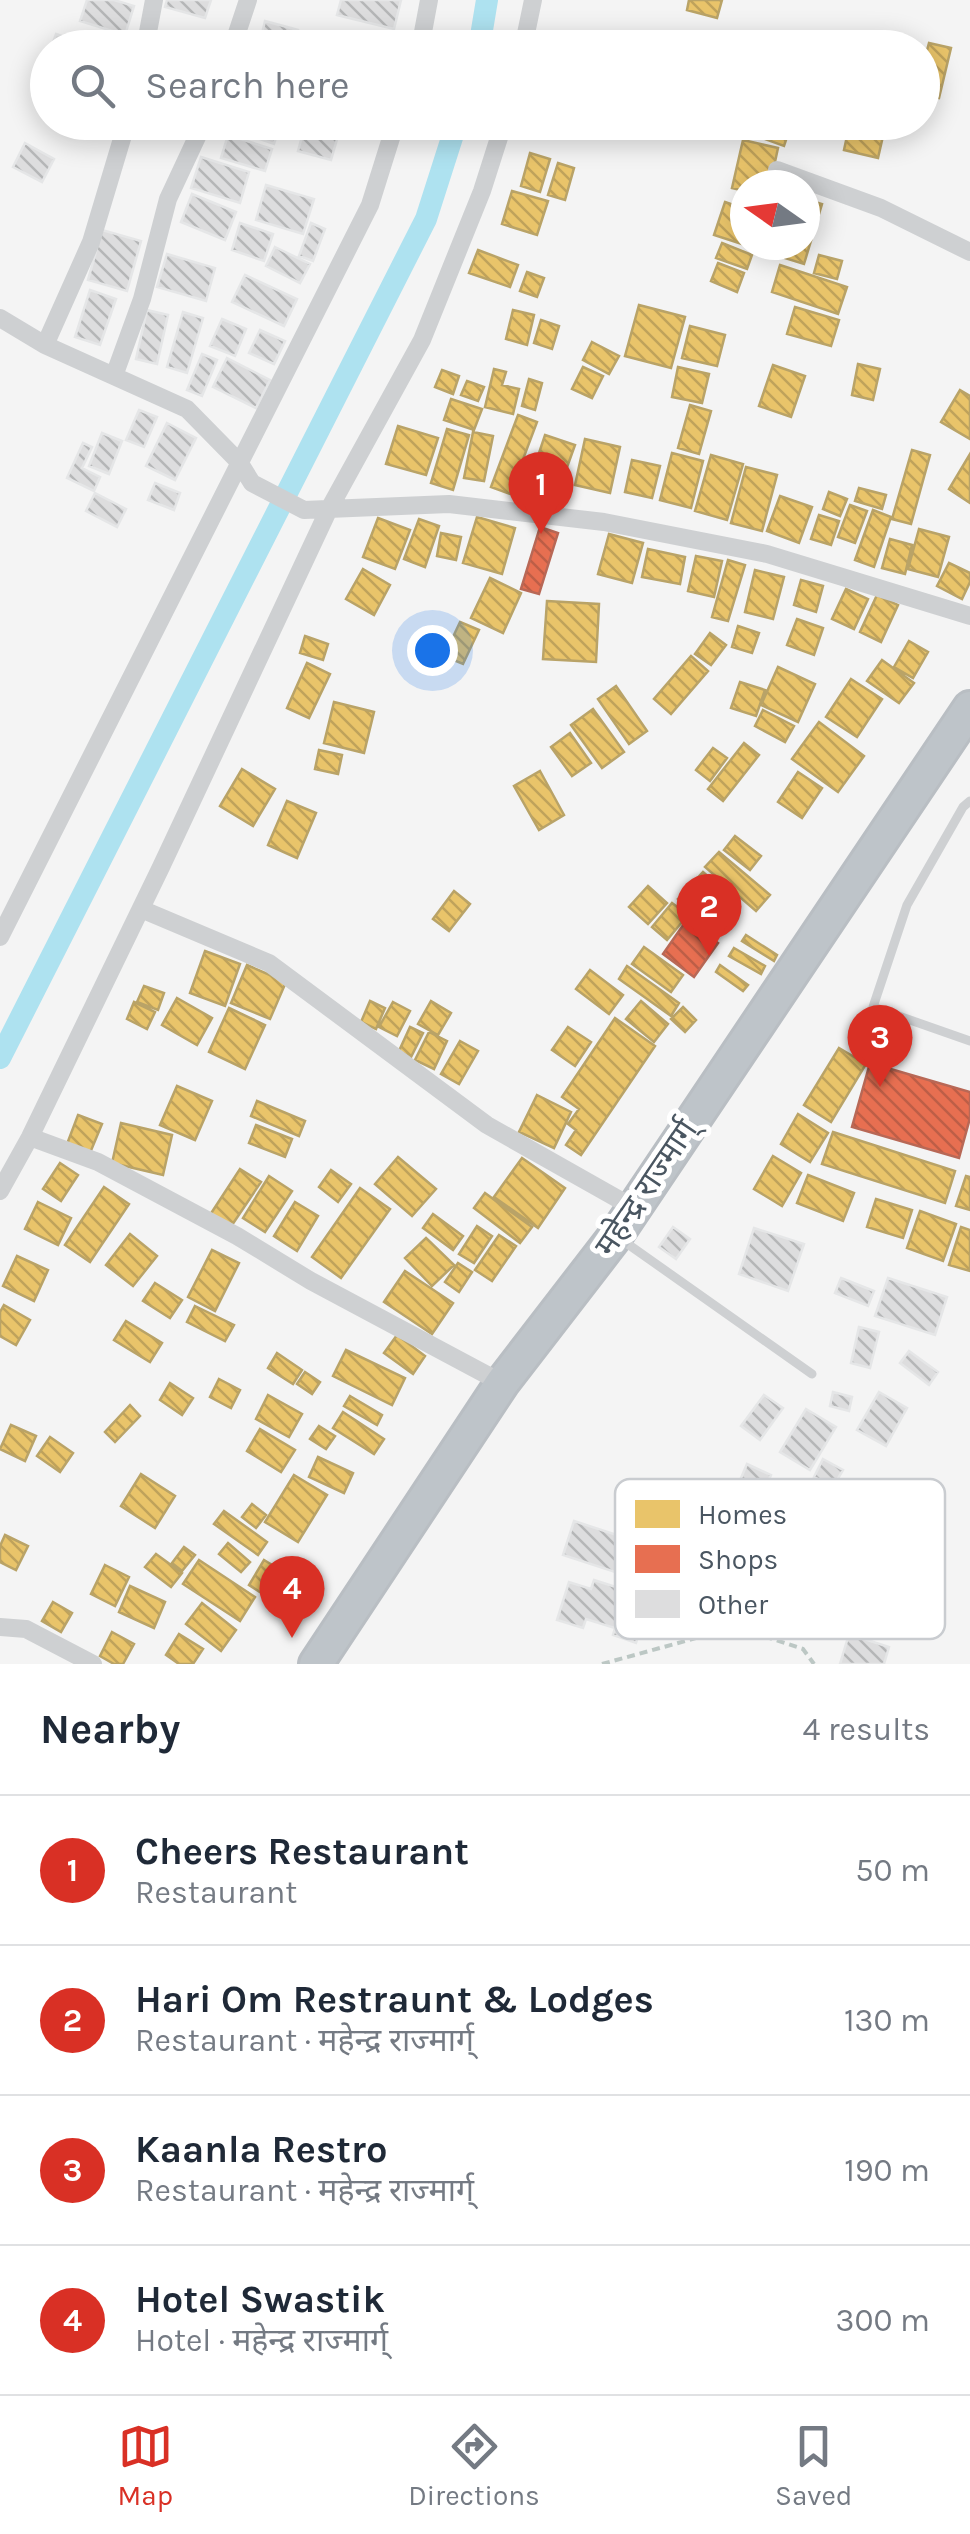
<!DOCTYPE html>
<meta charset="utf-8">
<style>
:root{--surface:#fff;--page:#f2f2f3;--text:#1f2937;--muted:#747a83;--line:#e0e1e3;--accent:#d93025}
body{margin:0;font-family:Karla,"Noto Sans Devanagari",sans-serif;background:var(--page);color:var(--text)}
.compass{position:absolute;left:730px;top:170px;width:90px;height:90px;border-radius:50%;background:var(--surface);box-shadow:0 5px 25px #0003;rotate:284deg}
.you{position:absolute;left:432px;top:650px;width:35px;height:35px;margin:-25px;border:8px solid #fff;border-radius:50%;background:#1a73e8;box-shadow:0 0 0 15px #1a73e833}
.badge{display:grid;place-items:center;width:65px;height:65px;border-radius:50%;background:var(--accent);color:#fff;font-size:32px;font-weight:700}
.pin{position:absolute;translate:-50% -82px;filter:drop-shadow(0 2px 5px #0008)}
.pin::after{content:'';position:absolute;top:52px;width:35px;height:30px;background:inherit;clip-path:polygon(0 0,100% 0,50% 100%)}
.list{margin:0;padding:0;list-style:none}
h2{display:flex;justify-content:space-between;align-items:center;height:130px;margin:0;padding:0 40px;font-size:42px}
h2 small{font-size:32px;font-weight:400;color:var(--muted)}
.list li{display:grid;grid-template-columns:65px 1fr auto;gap:30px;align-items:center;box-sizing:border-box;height:150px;padding:0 40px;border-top:2px solid var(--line)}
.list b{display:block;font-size:38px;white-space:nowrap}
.list p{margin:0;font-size:32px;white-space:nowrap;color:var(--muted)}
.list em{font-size:32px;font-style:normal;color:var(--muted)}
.icon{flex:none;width:55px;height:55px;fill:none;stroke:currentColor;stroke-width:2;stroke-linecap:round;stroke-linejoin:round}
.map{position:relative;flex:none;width:970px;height:1664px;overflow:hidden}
.search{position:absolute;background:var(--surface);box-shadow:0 5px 25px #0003;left:30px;right:30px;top:30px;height:110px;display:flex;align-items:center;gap:25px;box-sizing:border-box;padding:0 35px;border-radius:55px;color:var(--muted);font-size:38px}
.sheet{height:730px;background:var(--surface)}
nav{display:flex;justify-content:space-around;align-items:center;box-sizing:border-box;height:140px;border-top:2px solid var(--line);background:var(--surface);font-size:28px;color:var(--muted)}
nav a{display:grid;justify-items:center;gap:5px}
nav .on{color:var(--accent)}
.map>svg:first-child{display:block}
.homes{fill:url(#homes-back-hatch);stroke:#b9a367;stroke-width:2.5}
.shops{fill:url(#shops-back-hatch);stroke:#b86856;stroke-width:2.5}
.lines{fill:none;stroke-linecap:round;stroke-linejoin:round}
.canal{stroke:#aee2f0;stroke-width:22}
.building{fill:url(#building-back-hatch);stroke:#e5e6e7;stroke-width:2.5}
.highway-casing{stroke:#b9bec3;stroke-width:38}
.path{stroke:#bcc7c4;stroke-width:4;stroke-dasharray:8 5;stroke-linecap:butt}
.lane{stroke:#ced0d2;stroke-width:9}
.street{stroke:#ced0d2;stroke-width:18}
.highway{stroke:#bec4c9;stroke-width:32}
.labels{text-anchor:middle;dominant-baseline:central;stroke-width:10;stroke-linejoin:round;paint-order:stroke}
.street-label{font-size:32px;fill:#4a5661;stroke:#fff}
.key{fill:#fff;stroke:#c9ccd0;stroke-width:2.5}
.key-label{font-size:28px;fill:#4a5661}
</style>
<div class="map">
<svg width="970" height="1664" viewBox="0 0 970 1664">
<defs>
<pattern id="homes-back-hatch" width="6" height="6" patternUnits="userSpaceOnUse" patternTransform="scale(2.5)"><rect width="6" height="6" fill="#e9c46a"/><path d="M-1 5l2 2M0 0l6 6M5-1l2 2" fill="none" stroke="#bfa25b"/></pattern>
<pattern id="shops-back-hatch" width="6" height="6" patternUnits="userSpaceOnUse" patternTransform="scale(2.5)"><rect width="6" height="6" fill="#e76f51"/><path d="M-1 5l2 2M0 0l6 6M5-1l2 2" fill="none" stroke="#bd5e47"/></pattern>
<pattern id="building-back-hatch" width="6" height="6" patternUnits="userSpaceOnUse" patternTransform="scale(2.5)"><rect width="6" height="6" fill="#ddddde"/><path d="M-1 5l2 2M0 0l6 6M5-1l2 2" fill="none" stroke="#b5b6b7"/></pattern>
</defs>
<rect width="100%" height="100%" fill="#f4f4f4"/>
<!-- homes -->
<path class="homes" d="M689,0H722L717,18L687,10Z
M929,43L951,48L939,98L922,94V69Z
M743,122H792L784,146L740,130Z
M850,122L886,123L878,158L844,150Z
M743,140L778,148L770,185H745V191L732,188Z
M530,153L550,159L540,192L521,186Z
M558,163L574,168L565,200L548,195Z
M512,191L548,201L537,235L502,224Z
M805,199L822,204L804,264L775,255L778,245H805Z
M725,202L745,209V245L714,235Z
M722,243L752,255L747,269L716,258Z
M478,250L518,265L510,287L469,273Z
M819,255L842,261L837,279L814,273Z
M718,263L744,273L737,292L711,281Z
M780,265L847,287L838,314L772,292Z
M527,272L544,278L537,297L520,291Z
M639,305L685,317L671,368L625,356Z
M795,307L839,320L831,346L787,334Z
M513,310L534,315L527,345L506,339Z
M541,320L559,326L552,349L534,343Z
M690,326L725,335L717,366L682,358Z
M592,342L619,356L609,374L583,360Z
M858,364L880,369L873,400L852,395Z
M773,365L805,376L791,417L759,406Z
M583,367L603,376L592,398L572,389Z
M678,367L709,374L702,403L672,397Z
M494,369L506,372L502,385L519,389L513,414L485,407Z
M442,370L459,376L453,394L435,387Z
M529,379L542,383L535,410L522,406Z
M467,381L484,387L478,401L461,395Z
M960,390L970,396V439L941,422Z
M451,399L482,409L474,430L444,420Z
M690,405L711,411L699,454L678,448Z
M518,415L537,422L510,494L491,487Z
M398,426L438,438L426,475L386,464Z
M447,429L469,435L453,490L431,483Z
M473,432L493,436L484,481L464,478Z
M545,435L575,445L565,473L536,462Z
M585,439L620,447L610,493L575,485Z
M912,450L930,455L911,524L892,519Z
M672,453L703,461L691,508L660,500Z
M970,454V503L949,489Z
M711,455L743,464L727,520L695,511Z
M632,460L660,466L652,498L625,492Z
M746,467L777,475L762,531L731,523Z
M535,469L561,478L555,496L529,486Z
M859,488L886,495L882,509L855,501Z
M829,492L847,499L840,516L823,509Z
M780,496L812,507L799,543L767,531Z
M850,505L867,511L855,543L838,537Z
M873,510L891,517L874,567L855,560Z
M819,515L839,521L831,545L811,539Z
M477,517L515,528L502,574L463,563Z
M378,518L410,530L395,569L363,557Z
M419,519L439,526L425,567L404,559Z
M919,529L949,537L938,577L908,569Z
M441,533L461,537L456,560L437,556Z
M609,534L643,543L632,583L598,574Z
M890,539L912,545L905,574L882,568Z
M648,549L685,557L680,584L642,577Z
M696,556L722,561L714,597L688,591Z
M728,560L745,565L728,621L712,617Z
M949,563L970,573V582L962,599L937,586Z
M363,569L390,585L374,615L346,599Z
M755,570L784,577L773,619L745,612Z
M490,578L521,593L503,633L471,618Z
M801,580L823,586L816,612L794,605Z
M846,589L868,599L854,629L832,619Z
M877,595L898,605L881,642L860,632Z
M547,601L599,604L596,662L543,659Z
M797,619L823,628L814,655L787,645Z
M460,622L479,630L463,664L444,656Z
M738,626L759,633L752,653L732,647Z
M710,633L726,645L711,665L695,654Z
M305,636L328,644L323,660L300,653Z
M909,641L928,652L913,678L894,667Z
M691,656L708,671L671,714L654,699Z
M882,660L914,683L899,703L867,681Z
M307,663L330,674L309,718L287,708Z
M778,667L815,684L798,722L761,705Z
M851,679L882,699L857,737L826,717Z
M740,682L765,690L756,716L731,708Z
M616,686L647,731L629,744L598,699Z
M334,702L374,712L364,753L324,743Z
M593,709L624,752L602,768L571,725Z
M763,710L794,726L785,742L755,726Z
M819,722L864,756L838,792L792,759Z
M570,733L591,763L572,776L551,747Z
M744,743L759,755L723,801L708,789Z
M713,748L727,758L710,781L696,770Z
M319,750L342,755L338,774L315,769Z
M242,769L275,789L253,826L220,806Z
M540,771L564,815L539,830L514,786Z
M798,772L822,788L802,818L778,802Z
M287,801L316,813L297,858L268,845Z
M735,836L761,856L750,870L724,850Z
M719,852L770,895L756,911L705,867Z
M703,872L726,892L701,920L678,899Z
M648,886L667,903L648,924L629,907Z
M454,891L470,904L449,931L433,919Z
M672,903L688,915L667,940L652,927Z
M746,935L777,955L774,961L742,941Z
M644,947L683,975L671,992L632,964Z
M734,948L765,966L761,974L729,956Z
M205,951L240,964L225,1006L190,993Z
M247,965L286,982L270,1019L231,1003Z
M720,965L748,985L743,991L716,972Z
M627,966L679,1003L671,1016L619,979Z
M590,970L623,995L609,1014L576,989Z
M144,986L164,993L158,1010L137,1002Z
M177,998L212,1018L197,1045L162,1025Z
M370,1001L385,1008L376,1029L361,1022Z
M431,1001L451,1013L438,1035L418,1024Z
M641,1001L668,1024L654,1042L626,1019Z
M134,1002L155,1012L147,1029L127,1019Z
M393,1002L410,1011L397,1036L379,1027Z
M683,1007L696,1020L685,1032L671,1019Z
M229,1008L265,1025L245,1069L209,1052Z
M615,1018L655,1046L581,1155L566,1145L576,1130L568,1124L579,1109L562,1097Z
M410,1027L423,1033L411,1057L399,1051Z
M568,1027L591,1042L575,1066L552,1050Z
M429,1032L447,1041L434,1069L415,1060Z
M460,1041L478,1051L459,1084L441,1074Z
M839,1048L866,1064L831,1122L804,1105Z
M177,1086L212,1101L195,1140L160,1125Z
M537,1095L571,1112L554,1148L519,1132Z
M257,1101L305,1121L299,1136L251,1116Z
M798,1114L828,1133L810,1162L781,1144Z
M78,1115L102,1124L90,1153L67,1144Z
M121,1123L172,1135L163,1175L112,1163Z
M256,1125L292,1139L285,1157L249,1143Z
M833,1132L955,1171L945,1203L822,1164Z
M773,1156L801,1173L782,1206L754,1189Z
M398,1157L436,1189L412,1216L375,1184Z
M522,1158L565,1188L538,1228L494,1197Z
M60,1163L78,1175L61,1201L43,1189Z
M240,1169L261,1182L230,1228L210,1215Z
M331,1170L351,1184L338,1202L319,1187Z
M808,1175L854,1193L843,1221L797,1203Z
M269,1176L292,1191L265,1232L243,1218Z
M966,1176L970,1177V1210L956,1206Z
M104,1187L129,1204L90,1262L65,1245Z
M360,1188L390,1209L341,1278L312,1257Z
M485,1193L532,1227L520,1243L474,1208Z
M876,1199L912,1210L903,1238L867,1227Z
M38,1202L71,1218L58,1245L25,1229Z
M295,1202L318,1216L297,1251L274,1236Z
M920,1211L956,1224L943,1261L907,1248Z
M433,1214L463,1236L453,1250L423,1228Z
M477,1226L492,1236L474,1263L459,1254Z
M961,1227L970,1230V1271L949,1265Z
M130,1234L157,1256L133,1286L106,1265Z
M499,1235L516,1246L492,1281L475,1270Z
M426,1238L454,1265L432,1286L405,1258Z
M212,1250L239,1263L215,1311L188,1297Z
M17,1256L48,1270L34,1301L3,1286Z
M458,1263L472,1272L459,1292L445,1282Z
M405,1271L453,1303L432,1334L384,1302Z
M155,1283L182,1300L170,1318L143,1301Z
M4,1305L30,1320L16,1345L0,1336V1312Z
M195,1306L234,1325L225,1341L187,1322Z
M126,1321L162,1343L150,1362L114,1340Z
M397,1335L425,1356L413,1374L384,1353Z
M346,1350L405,1378L392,1405L333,1376Z
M277,1353L302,1370L293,1384L268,1368Z
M305,1372L320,1382L312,1394L297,1384Z
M219,1379L240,1390L231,1408L210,1397Z
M170,1383L193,1398L182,1415L160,1400Z
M268,1395L302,1414L289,1437L256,1419Z
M350,1396L382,1415L377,1425L344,1406Z
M130,1405L140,1416L115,1442L105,1432Z
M343,1412L384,1439L374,1454L333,1428Z
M11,1425L36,1436L25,1461L0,1449Z
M319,1426L335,1436L326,1449L310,1439Z
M260,1429L295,1450L281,1472L247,1451Z
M50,1437L73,1453L60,1472L37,1456Z
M318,1457L353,1473L344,1493L309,1477Z
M141,1474L175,1496L155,1528L121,1506Z
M294,1475L327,1495L298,1542L265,1522Z
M252,1504L266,1515L256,1528L242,1517Z
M224,1511L267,1542L258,1555L214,1524Z
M5,1535L28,1546L16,1570L0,1562V1546Z
M228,1543L250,1562L241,1572L219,1554Z
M184,1547L195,1555L182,1571L172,1563Z
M156,1554L182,1573L171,1587L145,1567Z
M199,1560L255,1597L240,1621L183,1584Z
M264,1560L282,1571L266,1596L249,1585Z
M105,1565L129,1577L115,1606L91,1594Z
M130,1586L165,1602L154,1628L119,1612Z
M53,1602L72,1613L61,1632L42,1621Z
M202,1603L236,1630L221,1651L186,1624Z
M112,1632L134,1644L123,1664H114L100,1656Z
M179,1634L203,1649L193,1664H179L166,1655Z"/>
<!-- shops -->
<path class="shops" d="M540,527L558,533L539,594L521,589Z
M686,921L718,943L694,977L663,954Z
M870,1063L970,1092V1118L959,1158L852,1127Z"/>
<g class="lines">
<!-- canal -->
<path class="canal" d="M479,48L487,0
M0,1058L426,219L457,122"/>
</g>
<!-- building -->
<path class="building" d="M87,0H114L134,6L125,35L80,21Z
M167,0H211L205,18L165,7Z
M341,0H401L394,29L337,15Z
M265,21L298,30L294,48L259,46Z
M318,33L357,46V48H313Z
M56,34L86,45L85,48H51Z
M229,122H281L274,144L228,128Z
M306,122L340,129L331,160L298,151Z
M228,135L272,149L265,171L221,158Z
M25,143L54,159L42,182L13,167Z
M201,157L249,172L240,203L191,188Z
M266,185L314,199L303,234L256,220Z
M192,194L236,212L225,240L181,222Z
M240,223L273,234L264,261L232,250Z
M311,223L325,229L313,261L299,256Z
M102,230L141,241L127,291L88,280Z
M275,247L310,264L300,283L266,266Z
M167,254L215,268L206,301L157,287Z
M245,275L297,299L284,326L232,302Z
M90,290L116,299L100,345L75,337Z
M147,310L168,315L157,364L136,359Z
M183,312L203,318L187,373L167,367Z
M222,319L246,329L235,356L210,346Z
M260,330L285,341L274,364L249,353Z
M202,354L217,360L202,396L187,390Z
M227,358L270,380L256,408L213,387Z
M139,410L157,417L144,447L126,440Z
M167,423L196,438L175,480L146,466Z
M102,433L122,441L109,474L89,466Z
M83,443L92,447L82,468L100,477L94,491L67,478Z
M155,483L180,493L174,510L148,500Z
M95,493L126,509L117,527L86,511Z
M673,1227L690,1239L676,1259L659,1247Z
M754,1228L804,1244L788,1291L739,1274Z
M841,1278L874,1291L868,1306L835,1293Z
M888,1278L947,1297L935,1335L875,1316Z
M859,1327L879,1332L870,1368L851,1363Z
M909,1351L938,1372L929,1385L900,1363Z
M833,1392L852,1397L849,1411L830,1406Z
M879,1392L907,1408L886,1446L857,1430Z
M764,1395L783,1408L760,1440L741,1426Z
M806,1409L836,1427L810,1470L780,1452Z
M823,1459L843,1470L833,1487L814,1477Z
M747,1464L771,1475L756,1509L772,1516L761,1541L721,1525Z
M574,1521L672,1553L661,1587L563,1555Z
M594,1580L644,1596L639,1614L644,1616L636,1643L613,1635L615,1628L586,1619L583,1628L557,1620L569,1582L591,1589Z
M849,1634L889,1647L884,1664H840Z"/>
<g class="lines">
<!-- highway casing -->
<g class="highway-casing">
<path id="highway" d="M316,1664L502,1383L616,1235L970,708"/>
</g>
<!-- path -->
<path class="path" d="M602,1664L736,1627L803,1649L814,1664"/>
<!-- lane -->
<path class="lane" d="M970,801L963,807L907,905L873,1007L970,1041
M622,1240L812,1374"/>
<!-- street -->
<path class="street" d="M145,48L154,0
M232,48L248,0
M420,48L429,0
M523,48L533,0
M777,170L881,208L970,252
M0,318L45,345L187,409L239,462L252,483L304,510L449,504L604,522L767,554L970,616
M45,345L91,242L127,122
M114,376L142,299L168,199L204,122
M141,909L269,963L487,1125L634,1208
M0,937L370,205L396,122
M30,1137L98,1162L237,1236L311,1281L502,1383
M0,1191L30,1137L161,867L329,509L422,340L482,191L504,122
M0,1627L26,1629L93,1664"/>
<!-- highway -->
<use href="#highway" class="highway"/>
</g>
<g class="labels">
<!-- street labels -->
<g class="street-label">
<text transform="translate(646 1188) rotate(-56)">महेन्द्र राज्मार्ग्</text>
</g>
</g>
<!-- legend -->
<rect x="615" y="1479" width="330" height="160" rx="15" class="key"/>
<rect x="635" y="1500" width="45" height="28" fill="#e9c46a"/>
<rect x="635" y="1545" width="45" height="28" fill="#e76f51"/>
<rect x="635" y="1590" width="45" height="28" fill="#ddddde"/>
<g class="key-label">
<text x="698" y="1524">Homes</text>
<text x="698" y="1569">Shops</text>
<text x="698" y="1614">Other</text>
</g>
</svg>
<svg class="compass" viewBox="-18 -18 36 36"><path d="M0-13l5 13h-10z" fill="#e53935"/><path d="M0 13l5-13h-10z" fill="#747a83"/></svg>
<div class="you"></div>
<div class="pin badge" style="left:541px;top:534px">1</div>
<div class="pin badge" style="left:709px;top:956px">2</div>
<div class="pin badge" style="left:880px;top:1087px">3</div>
<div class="pin badge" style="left:292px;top:1638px">4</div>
<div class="search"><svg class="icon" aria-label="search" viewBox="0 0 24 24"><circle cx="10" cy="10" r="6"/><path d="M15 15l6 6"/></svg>Search here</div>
</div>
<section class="sheet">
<h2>Nearby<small>4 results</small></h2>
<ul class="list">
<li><span class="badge">1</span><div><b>Cheers Restaurant</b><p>Restaurant</p></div><em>50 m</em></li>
<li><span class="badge">2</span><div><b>Hari Om Restraunt &amp; Lodges</b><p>Restaurant · महेन्द्र राज्मार्ग्</p></div><em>130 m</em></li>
<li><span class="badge">3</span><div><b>Kaanla Restro</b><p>Restaurant · महेन्द्र राज्मार्ग्</p></div><em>190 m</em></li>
<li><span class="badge">4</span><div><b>Hotel Swastik</b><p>Hotel · महेन्द्र राज्मार्ग्</p></div><em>300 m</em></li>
</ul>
</section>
<nav>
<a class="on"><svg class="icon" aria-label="map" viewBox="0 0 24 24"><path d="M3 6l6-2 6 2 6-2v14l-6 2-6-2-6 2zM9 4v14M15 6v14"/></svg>Map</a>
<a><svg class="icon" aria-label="directions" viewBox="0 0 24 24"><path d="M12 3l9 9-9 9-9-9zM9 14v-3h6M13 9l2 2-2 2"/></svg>Directions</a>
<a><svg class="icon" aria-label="saved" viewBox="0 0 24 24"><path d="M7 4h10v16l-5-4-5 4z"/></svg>Saved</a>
</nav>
